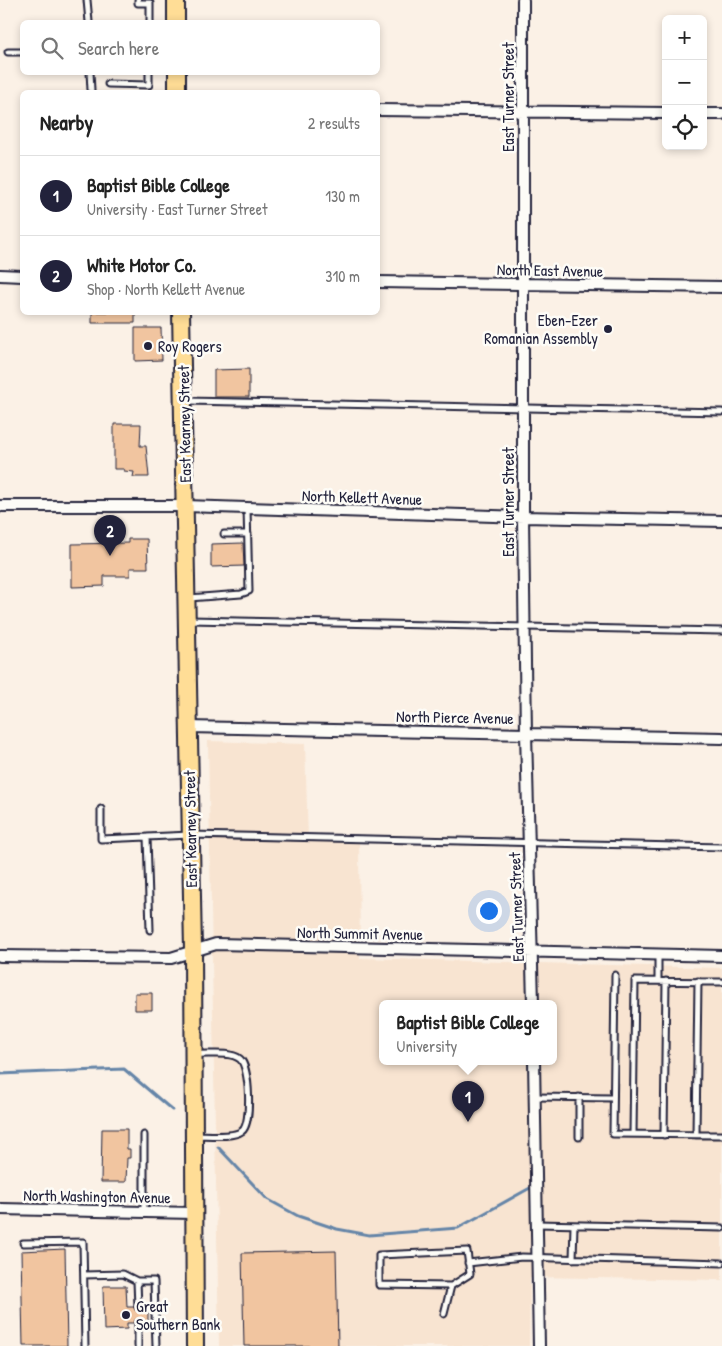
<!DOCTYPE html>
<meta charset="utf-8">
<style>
:root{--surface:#fff;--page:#f2f2f2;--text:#222;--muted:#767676;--line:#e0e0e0;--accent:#22223b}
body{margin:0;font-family:"Patrick Hand",sans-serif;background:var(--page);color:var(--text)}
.controls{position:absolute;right:15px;top:15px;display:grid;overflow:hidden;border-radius:8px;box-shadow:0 2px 8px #0003}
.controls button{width:45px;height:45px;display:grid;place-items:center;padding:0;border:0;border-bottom:1px solid var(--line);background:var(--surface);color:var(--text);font:25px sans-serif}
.you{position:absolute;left:488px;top:910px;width:18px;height:18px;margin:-12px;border:4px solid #fff;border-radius:50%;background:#1a73e8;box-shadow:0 0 0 8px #1a73e833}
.badge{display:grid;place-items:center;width:32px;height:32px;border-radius:50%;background:var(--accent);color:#fff;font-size:16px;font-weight:700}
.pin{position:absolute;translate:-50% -41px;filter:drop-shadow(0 1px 2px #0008)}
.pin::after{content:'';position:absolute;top:26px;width:18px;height:15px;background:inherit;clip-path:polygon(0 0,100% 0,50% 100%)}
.popup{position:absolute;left:379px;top:1000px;width:178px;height:65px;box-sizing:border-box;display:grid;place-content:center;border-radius:8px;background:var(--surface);filter:drop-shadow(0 1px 4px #0005);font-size:16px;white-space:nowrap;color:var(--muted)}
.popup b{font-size:19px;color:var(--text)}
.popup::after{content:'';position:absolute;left:50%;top:100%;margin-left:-10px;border:10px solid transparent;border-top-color:var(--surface)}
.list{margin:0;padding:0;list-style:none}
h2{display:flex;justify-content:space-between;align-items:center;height:65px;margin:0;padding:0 20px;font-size:21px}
h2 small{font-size:16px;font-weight:400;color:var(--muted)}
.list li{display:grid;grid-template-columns:32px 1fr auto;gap:15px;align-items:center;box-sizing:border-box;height:80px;padding:0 20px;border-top:1px solid var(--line)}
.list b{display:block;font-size:19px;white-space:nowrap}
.list p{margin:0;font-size:16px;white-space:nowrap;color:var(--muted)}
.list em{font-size:16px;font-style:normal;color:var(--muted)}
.icon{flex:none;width:28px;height:28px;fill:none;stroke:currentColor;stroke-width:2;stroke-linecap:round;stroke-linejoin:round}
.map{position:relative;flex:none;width:722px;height:1346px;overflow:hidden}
.search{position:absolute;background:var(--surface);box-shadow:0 2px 8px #0003;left:20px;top:20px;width:360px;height:55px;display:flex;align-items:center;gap:12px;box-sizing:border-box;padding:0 18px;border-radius:8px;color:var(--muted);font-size:19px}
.panel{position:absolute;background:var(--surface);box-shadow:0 2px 8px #0003;left:20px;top:90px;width:360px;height:225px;border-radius:8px}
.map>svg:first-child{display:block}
.built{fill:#f8e4d1;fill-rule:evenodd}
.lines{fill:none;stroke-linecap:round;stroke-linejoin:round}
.stream{stroke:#6585a8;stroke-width:3}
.building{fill:#f1c5a0;stroke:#22223b}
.lane-casing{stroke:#22223b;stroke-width:9}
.street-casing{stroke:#22223b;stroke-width:14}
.primary-casing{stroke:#22223b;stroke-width:20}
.lane{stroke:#fdfcf7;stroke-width:5}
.street{stroke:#fdfcf7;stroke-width:10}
.primary{stroke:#ffdd96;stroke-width:16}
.poi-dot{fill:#22223b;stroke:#fdfcf7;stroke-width:2}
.labels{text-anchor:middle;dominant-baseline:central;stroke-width:5;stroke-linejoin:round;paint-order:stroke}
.street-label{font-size:16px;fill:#22223b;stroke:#fdfcf7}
.poi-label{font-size:16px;fill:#22223b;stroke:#fdfcf7;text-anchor:start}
</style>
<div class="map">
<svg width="722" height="1346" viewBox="0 0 722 1346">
<rect width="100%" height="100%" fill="#fbf1e6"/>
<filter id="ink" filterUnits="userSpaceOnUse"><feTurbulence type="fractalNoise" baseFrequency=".02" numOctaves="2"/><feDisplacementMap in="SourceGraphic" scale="10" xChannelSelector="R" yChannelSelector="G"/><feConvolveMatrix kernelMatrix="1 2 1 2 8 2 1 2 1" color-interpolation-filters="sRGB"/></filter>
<g filter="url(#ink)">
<!-- built -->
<path class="built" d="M208,741L305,744L308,839L359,840L360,958L722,968V1280L530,1277L529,1346H219ZM383,1003H553V1061H383Z"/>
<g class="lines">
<!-- stream -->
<path class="stream" d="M0,1074L124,1069L172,1110
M218,1147L267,1199L298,1216L337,1229L369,1235L458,1228L530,1188"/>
</g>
<!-- building -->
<path class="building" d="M92,312H135V323H92Z
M135,328H161L162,360L135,361Z
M249,369V397H214V370Z
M114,424H141L140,446H146L149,477H133L134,472L124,471V469H114Z
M128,539H147L148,568H130V576H104V586L72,587V544L128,543Z
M243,543L244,566L211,567V544Z
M135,993H152V1010H135Z
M102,1129H127V1149H130V1158H127L126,1182H101Z
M65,1249L67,1346H23L21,1251Z
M336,1251L338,1346H244L242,1253Z
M103,1286H126L127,1307H134L138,1311L141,1310L142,1307H148V1323H142L141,1320L138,1319L134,1323H127V1329L104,1330Z"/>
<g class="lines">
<!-- lane casing -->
<g class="lane-casing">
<path id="lane" d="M87,0L89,22
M138,0V3H150V22
M8,52H22
M90,72L91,90
M108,84L149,85V72
M186,401L722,412
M224,534H248
M189,598L241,594L249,591L247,508
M190,620L722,631
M101,809V839L147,837
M150,930L147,837L190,835L722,847
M615,975L613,1134L722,1135
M658,981V955
M195,1054C208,1055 230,1051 240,1059C250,1067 252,1124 242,1131C233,1138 208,1135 197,1135
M535,1097L613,1098
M633,1134L635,981L722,982
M144,1135V1212
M664,1135L666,981
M696,1135L698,981
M579,1137V1097
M537,1224L722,1228
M23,1243L83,1242L85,1346
M467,1251L470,1274L451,1286L379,1285V1255Z
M573,1259L574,1225
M468,1263L522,1257L722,1263
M84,1275L123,1274L137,1281H154L156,1346
M137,1281L138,1307
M444,1314L451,1286
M138,1323V1346"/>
</g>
<!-- street casing -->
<g class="street-casing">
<path id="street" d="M523,0V517L526,733L533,1003
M378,110L666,113
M703,114H722
M0,275L22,276
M378,282L722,287
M0,506H185L523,517L722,521
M188,727L722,738
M0,956L171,958L216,944L722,956
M534,1061L539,1346
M0,1209L194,1213"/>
</g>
<!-- primary casing -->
<g class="primary-casing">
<path id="primary" d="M176,0V22
M177,72V92
M181,312L193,950L195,1346"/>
</g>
<!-- lane -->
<use href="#lane" class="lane"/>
<!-- street -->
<use href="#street" class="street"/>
<!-- primary -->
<use href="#primary" class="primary"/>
</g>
</g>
<!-- markers -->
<g class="poi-dot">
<circle cx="608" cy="329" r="5"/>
<circle cx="148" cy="346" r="5"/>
<circle cx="126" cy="1315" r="5"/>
</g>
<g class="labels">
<!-- street labels -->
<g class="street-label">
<text transform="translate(508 97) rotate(-90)">East Turner Street</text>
<text transform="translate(550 270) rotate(1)">North East Avenue</text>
<text transform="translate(184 424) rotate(-91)">East Kearney Street</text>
<text transform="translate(362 497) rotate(2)">North Kellett Avenue</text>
<text transform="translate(508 502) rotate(-90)">East Turner Street</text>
<text transform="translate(455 717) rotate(1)">North Pierce Avenue</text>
<text transform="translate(190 829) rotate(-91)">East Kearney Street</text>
<text transform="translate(516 907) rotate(-92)">East Turner Street</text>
<text transform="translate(360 933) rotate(1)">North Summit Avenue</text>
<text transform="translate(97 1196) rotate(1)">North Washington Avenue</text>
</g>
<!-- poi labels -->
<g class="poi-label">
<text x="598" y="320" text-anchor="end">Eben-Ezer<tspan x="598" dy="18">Romanian Assembly</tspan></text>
<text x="158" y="346">Roy Rogers</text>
<text x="136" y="1306">Great<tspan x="136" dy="18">Southern Bank</tspan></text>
</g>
</g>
</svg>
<div class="controls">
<button>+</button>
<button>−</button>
<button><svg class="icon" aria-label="locate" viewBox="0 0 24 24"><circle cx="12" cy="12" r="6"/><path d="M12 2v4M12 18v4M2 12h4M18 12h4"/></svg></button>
</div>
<div class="you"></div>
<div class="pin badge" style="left:468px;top:1122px">1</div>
<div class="popup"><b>Baptist Bible College</b>University</div>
<div class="pin badge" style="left:110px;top:556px">2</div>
<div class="search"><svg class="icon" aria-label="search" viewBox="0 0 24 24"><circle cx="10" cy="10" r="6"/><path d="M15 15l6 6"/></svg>Search here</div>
<section class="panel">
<h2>Nearby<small>2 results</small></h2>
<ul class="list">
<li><span class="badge">1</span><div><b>Baptist Bible College</b><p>University · East Turner Street</p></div><em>130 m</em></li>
<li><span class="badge">2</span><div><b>White Motor Co.</b><p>Shop · North Kellett Avenue</p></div><em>310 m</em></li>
</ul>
</section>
</div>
